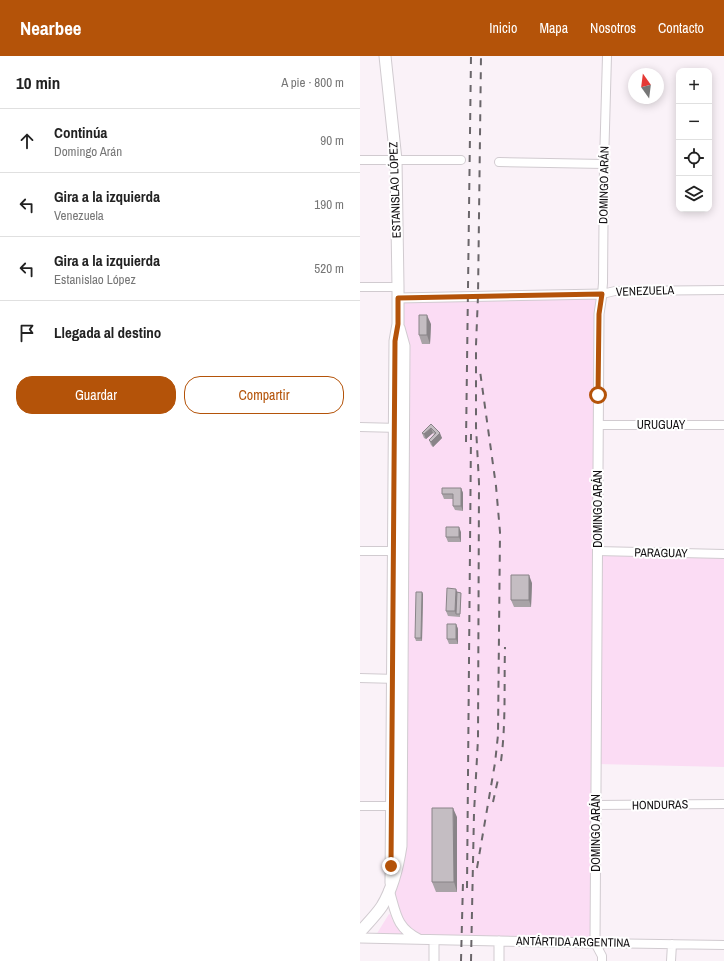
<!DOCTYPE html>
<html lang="es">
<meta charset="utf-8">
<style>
:root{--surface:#fff;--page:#f6f6f6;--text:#222;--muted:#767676;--line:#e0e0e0;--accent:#b45309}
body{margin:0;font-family:"Archivo Narrow",sans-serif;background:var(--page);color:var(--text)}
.controls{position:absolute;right:12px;top:12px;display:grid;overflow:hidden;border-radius:8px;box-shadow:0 2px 10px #0003}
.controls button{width:36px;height:36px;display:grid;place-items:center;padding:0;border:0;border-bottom:1px solid var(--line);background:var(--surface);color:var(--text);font:20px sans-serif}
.compass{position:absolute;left:268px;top:12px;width:36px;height:36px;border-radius:50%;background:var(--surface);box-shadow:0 2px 10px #0003;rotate:346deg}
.stop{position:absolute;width:12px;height:12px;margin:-9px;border:3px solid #b45309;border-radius:50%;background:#fff}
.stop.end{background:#b45309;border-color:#fff;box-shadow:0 1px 4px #0008}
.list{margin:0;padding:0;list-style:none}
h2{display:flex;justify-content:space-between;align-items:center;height:52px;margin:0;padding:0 16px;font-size:17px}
h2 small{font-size:13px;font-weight:400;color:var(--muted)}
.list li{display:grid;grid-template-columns:26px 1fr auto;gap:12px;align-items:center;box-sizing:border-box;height:64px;padding:0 16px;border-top:1px solid var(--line)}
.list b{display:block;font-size:15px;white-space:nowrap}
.list p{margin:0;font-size:13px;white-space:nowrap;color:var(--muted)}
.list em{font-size:13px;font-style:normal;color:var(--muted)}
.actions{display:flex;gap:8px;padding:12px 16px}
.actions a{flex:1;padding:9px 0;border:1px solid var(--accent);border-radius:16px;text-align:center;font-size:14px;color:var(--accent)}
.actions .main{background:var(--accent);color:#fff}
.icon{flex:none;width:22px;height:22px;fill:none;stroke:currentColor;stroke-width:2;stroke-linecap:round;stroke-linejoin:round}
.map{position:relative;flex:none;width:364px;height:905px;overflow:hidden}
header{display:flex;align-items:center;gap:24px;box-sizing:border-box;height:56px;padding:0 20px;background:var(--accent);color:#fff}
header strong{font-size:19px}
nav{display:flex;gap:22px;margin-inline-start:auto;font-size:14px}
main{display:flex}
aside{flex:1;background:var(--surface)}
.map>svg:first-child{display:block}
.green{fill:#fbdcf4}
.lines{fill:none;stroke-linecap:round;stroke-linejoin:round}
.minor-casing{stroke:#d1cbd0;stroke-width:10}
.tertiary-casing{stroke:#d1cbd0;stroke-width:11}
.secondary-casing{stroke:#d1cbd0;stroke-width:13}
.minor{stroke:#fff;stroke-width:8}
.tertiary{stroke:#fff;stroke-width:9}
.secondary{stroke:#fff;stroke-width:11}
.rail{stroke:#6a666a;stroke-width:2;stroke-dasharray:7 7;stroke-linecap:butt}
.wall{fill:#a9a3a7}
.shaded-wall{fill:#898488}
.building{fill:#c4bdc2;stroke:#898488}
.route{stroke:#b45309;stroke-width:5}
.labels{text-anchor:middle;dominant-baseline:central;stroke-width:4;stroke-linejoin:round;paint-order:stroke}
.street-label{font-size:12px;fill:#110f11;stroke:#fff}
</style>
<header>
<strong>Nearbee</strong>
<nav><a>Inicio</a><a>Mapa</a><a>Nosotros</a><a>Contacto</a></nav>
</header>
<main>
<aside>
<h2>10 min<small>A pie · 800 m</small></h2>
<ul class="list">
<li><svg class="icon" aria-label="ahead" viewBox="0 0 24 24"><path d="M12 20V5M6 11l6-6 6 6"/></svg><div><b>Continúa</b><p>Domingo Arán</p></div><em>90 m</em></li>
<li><svg class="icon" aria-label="left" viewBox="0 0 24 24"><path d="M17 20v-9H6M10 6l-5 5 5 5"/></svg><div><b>Gira a la izquierda</b><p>Venezuela</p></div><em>190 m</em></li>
<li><svg class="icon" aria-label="left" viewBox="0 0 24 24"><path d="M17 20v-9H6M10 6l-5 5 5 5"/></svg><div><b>Gira a la izquierda</b><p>Estanislao López</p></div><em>520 m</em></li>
<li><svg class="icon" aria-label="arrive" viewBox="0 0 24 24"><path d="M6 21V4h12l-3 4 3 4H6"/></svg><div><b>Llegada al destino</b></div></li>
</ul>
<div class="actions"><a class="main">Guardar</a><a>Compartir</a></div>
</aside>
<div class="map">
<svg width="364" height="905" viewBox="0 0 364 905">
<rect width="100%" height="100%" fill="#faf2f8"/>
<!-- green -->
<path class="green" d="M242,238L238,495L364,498V711L237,708L235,887L62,884L42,871L31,827L38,242Z
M29,858L31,859C33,868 37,872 44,878V880L16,879Z"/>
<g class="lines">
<!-- minor casing -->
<g class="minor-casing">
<path id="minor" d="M247,0L244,108L243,227L242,238L255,235L364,234
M0,104H101
M139,106L244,108
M0,231H38
M238,369H364
M0,371L39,372
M0,495H37
M237,495L364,498
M0,622L37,623
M236,749L364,748
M0,750H37
M242,905V900L235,887L364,889
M311,905L312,888"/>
</g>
<!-- tertiary casing -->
<g class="tertiary-casing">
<path id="tertiary" d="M29,834C36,857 36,872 59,883
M0,882L235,887L239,258L242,238L38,242
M74,905V884
M139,905V885"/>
</g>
<!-- secondary casing -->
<g class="secondary-casing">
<path id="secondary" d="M25,0L36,104L38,231V268L35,285L31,827
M0,876C7,868 16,859 22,850C33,832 38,810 41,790L44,290L39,272"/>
</g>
<!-- minor -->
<use href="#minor" class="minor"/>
<!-- tertiary -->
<use href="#tertiary" class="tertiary"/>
<!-- secondary -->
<use href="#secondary" class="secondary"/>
<!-- rail -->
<path class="rail" d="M106,386L111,0
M141,705C146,668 144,629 145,591
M133,746L139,719
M117,812L135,707L138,679L140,476L136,430L120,315
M107,832L111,378
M101,905L103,826
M111,905L114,757L118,683L119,427L116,371V289L118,240L121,0"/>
</g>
<!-- wall -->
<path class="wall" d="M71,268L70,288H62L59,279Z
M71,368L82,382L73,391L71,389L69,384L74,378L73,377L66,383L64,382L62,377Z
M101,432L103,437V455L95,454L93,450V443H84L82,438Z
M101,476V486H88L86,481Z
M172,527L171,551H154L151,544Z
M98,536L101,537V539L100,561L88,560L86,555Z
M63,538L62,585H56L55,582Z
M96,568L98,573V588H89L87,583Z
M97,761V836H76L72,826Z"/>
<!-- shaded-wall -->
<path class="shaded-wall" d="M67,259L71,268L70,288L67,279Z
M71,372L73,377L66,383L64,378Z
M80,377L82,382L73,391L71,386Z
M101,432L103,437V455L101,450Z
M99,471L101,476V486L99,481Z
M169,519L172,527L171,551L169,544Z
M96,533L98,538L96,558L95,555Z
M62,536L63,538L62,585L61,582Z
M96,568L98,573V588L96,583Z
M93,752L97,761V836L94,826Z"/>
<!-- building -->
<path class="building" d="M59,259H67V279H59Z
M71,368L80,377L71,386L69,384L76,377L71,372L64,378L62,377Z
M82,432H101V450H93V438H82Z
M86,471H99V481H86Z
M151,519H169V544H151Z
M87,532L96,533L95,555H86Z
M56,536H62L61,582H55Z
M97,536L101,537L100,558H96Z
M87,568H96V583H87Z
M72,752H93L94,826H72Z"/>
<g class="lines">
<!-- route -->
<path class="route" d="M31,810L35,285L38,268V242L242,238L239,258L238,339"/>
</g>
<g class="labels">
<!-- street labels -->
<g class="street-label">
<text transform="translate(244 129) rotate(-89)">DOMINGO ARÁN</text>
<text transform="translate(35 134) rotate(-92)">ESTANISLAO LÓPEZ</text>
<text transform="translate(285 235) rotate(-2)">VENEZUELA</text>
<text x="301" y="369">URUGUAY</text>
<text transform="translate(238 453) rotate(-90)">DOMINGO ARÁN</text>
<text transform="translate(301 497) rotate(1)">PARAGUAY</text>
<text transform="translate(300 749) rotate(-1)">HONDURAS</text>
<text transform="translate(236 777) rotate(-90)">DOMINGO ARÁN</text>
<text transform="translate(213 886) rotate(1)">ANTÁRTIDA ARGENTINA</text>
</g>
</g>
</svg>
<div class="controls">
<button>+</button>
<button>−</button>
<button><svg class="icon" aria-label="locate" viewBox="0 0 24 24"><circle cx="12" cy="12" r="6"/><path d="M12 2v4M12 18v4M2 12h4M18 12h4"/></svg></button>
<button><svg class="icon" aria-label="layers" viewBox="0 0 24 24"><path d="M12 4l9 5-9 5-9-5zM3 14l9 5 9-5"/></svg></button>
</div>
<svg class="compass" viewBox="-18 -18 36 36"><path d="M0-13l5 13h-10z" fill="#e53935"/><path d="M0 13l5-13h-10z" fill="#767676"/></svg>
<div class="stop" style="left:238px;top:339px"></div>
<div class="stop end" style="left:31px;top:810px"></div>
</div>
</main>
